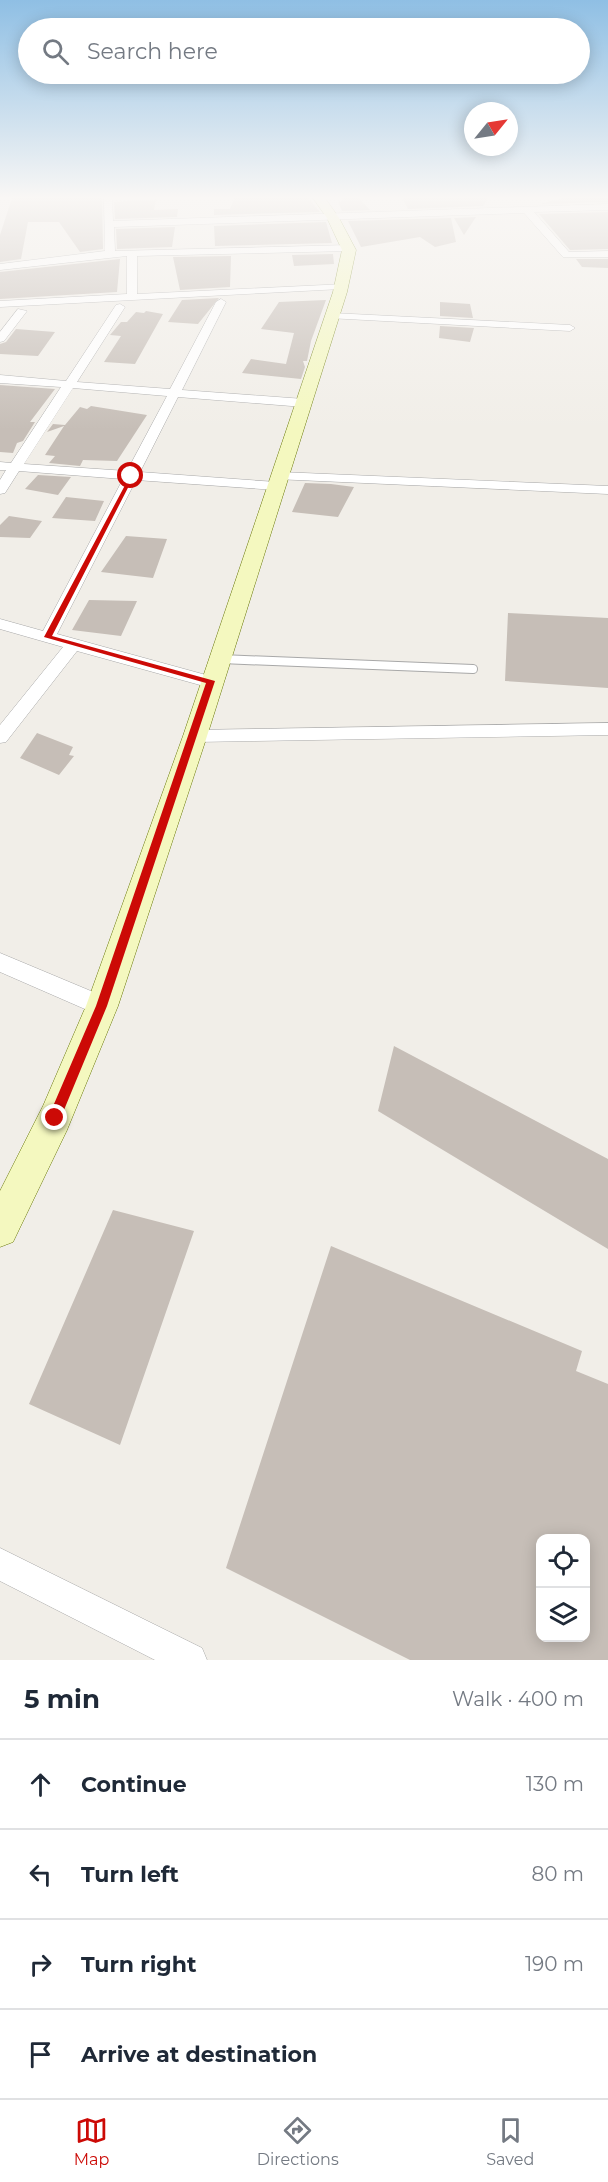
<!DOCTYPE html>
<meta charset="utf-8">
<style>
:root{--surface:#fff;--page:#f6f6f7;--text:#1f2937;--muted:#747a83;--line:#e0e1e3;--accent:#cc0a06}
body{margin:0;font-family:Montserrat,sans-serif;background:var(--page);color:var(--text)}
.controls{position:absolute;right:18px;bottom:18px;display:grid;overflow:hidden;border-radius:12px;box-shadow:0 3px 15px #0003}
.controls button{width:54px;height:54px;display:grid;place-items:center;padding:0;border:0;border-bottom:2px solid var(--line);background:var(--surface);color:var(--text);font:30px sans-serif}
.compass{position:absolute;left:464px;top:102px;width:54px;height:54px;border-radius:50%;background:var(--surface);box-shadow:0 3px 15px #0003;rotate:60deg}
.stop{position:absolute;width:18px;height:18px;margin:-14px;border:4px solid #cc0a06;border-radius:50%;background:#fff}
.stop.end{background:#cc0a06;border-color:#fff;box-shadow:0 2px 6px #0008}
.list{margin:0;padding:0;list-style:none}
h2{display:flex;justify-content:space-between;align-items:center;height:78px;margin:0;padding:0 24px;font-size:26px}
h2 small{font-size:20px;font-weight:400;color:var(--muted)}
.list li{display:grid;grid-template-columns:39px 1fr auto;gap:18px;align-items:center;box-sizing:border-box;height:90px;padding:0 24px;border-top:2px solid var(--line)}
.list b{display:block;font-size:22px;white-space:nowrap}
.list em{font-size:20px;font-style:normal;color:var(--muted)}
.icon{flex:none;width:33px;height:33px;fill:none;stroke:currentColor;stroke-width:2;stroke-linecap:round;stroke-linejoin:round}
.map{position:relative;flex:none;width:608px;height:1660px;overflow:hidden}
.search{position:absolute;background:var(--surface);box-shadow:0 3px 15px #0003;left:18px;right:18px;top:18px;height:66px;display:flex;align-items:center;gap:15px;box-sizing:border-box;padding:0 21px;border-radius:33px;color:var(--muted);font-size:22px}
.sheet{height:438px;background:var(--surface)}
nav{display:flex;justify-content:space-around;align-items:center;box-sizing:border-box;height:84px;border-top:2px solid var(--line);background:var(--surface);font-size:16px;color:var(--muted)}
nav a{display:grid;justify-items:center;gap:3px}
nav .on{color:var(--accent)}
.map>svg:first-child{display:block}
.building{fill:#c6beb7;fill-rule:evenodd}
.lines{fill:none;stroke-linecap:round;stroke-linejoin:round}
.service-casing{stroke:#a8a8a8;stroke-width:10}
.minor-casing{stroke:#a8a8a8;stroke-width:1}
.secondary-casing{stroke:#697808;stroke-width:1}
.service{stroke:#fff;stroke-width:8}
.minor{fill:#fff;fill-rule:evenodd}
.secondary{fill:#f4f8bf;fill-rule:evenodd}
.route{fill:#cc0a06}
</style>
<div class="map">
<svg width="608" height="1660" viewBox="0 0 608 1660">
<rect width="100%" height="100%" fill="#f1eee8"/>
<!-- building -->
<path class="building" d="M12,198H102L103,249L80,252L59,222H28L21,259L0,262V235Z
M234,198H308L320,212L214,215V209H230Z
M341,198H359L370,210L342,211L338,202L342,201Z
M402,198H488L483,206L408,209Z
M563,198H608V202L539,204Z
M156,199L154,210L178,209L177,217L115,219L114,202Z
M608,212V249L570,250L539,214Z
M476,217L464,235L454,218Z
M451,218L456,242L435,247L420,237L361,247L348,221Z
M326,222L332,243L215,246L214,226Z
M175,227L172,247L117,249L116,229Z
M333,254L334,264L294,266L292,255Z
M231,256L230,287L180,290L173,257Z
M120,259L117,292L0,299V272Z
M576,259H608V268L582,267Z
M219,298L198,324L168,322L182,300Z
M326,300L311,341L307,361H303L305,367L301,379L242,373L251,359L286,364L294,333L261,329L279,302Z
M440,302L470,304L473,318L440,316Z
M146,311L163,314L135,364L104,362L121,336L110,335L121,322H127L136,312L144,313Z
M440,326L474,328L470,342L439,338Z
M16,329L55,332L38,356L0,354V344L6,342Z
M0,385L55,389L30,422H35L23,441L17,443L13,453L0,452Z
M91,406L147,415L117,461L83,460L80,466L49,463L55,456L45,455L64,426L47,432L53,424L65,425L80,407L87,409Z
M38,475L71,477L58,495L25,489Z
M305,483L331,484L354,487L338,517L292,512Z
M66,497L104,501L95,521L52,518Z
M9,516L42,521L30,538L0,537V525Z
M126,536L167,539L153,578L101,572Z
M89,600L137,601L121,636L72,630Z
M508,613L608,618V688L505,681Z
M37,733L73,747L69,755L74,756L59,775L20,758Z
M394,1046L608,1159V1249L378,1111Z
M113,1210L194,1231L120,1445L29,1404Z
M331,1246L582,1351L576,1371L608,1384V1660H410L226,1568ZM540,1539H585V1638H540Z"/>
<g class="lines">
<!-- service casing -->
<g class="service-casing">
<path id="service" d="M221,659L473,669"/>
</g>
<!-- minor casing -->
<g class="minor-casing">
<path id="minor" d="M104,198H112L113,221L608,204V210L534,212L569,252L608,251V257H563L524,213L114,227L115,251L349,245L354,248L349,251L137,256V294L345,284V288L341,289L0,307V301L127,294V256L0,270V264L105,251Z
M221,299L226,302L182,390L304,399L310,403L304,407L178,397L140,472L276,482L283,486L276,490L136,480L57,634L217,678L219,682L211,688L77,651L6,742L0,743V725L63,647L0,629V619L43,631L123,479L19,471L5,493L0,494V480L6,470H0V462L11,463L61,387L0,383V375L66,381L116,305L120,304L125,307L77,382L170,389L216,302ZM73,388L167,396L127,471L24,464Z
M18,309L27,311L4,341L0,342V332Z
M332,313L570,325L575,328L570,331L328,318L327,316Z
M280,472L608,486V494L275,479V473Z
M608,723V735L195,742L189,741L186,736L189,731L195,730Z
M0,953L110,999L113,1006L110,1013L102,1016L94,1013L0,972Z
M0,1548L202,1648L207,1660H155L0,1581Z"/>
</g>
<!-- secondary casing -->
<g class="secondary-casing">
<path id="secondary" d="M313,198H325L339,218L356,250L347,292L207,736L118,1006L67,1130L13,1242L0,1247V1191L43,1106L86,1006L183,736L333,292L342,250L327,218Z"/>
</g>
<!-- service -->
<use href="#service" class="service"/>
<!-- minor -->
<use href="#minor" class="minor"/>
<!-- secondary -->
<use href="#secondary" class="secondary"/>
</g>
<!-- sky -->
<linearGradient id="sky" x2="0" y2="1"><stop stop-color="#8fbfe4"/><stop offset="0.46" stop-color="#f9f7f5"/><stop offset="1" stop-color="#f9f7f5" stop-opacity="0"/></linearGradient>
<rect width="608" height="430" fill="url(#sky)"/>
<!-- route -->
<path class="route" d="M131,474L134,476L52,636L215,681L107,1006L59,1122L55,1124L48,1118L96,1006L206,683L44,637Z"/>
</svg>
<div class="controls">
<button><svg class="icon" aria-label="locate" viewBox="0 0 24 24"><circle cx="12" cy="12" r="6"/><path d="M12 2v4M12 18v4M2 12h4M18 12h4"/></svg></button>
<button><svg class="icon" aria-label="layers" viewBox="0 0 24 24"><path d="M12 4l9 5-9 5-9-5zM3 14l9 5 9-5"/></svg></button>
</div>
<svg class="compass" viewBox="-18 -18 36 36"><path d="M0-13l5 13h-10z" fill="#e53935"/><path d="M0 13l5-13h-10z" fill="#747a83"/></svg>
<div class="stop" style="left:131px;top:476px"></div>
<div class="stop end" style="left:55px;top:1118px"></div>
<div class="search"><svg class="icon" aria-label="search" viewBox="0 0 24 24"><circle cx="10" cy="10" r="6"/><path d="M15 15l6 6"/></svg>Search here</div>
</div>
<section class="sheet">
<h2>5 min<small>Walk · 400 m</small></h2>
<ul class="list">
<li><svg class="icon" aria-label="ahead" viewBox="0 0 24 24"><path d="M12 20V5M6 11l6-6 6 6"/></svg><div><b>Continue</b></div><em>130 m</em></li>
<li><svg class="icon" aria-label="left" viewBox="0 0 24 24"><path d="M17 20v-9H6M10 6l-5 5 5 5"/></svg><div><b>Turn left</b></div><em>80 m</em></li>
<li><svg class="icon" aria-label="right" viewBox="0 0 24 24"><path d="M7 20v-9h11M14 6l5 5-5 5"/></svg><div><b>Turn right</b></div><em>190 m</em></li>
<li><svg class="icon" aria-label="arrive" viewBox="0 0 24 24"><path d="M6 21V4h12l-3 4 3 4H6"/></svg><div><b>Arrive at destination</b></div></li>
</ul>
</section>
<nav>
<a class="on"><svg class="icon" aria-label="map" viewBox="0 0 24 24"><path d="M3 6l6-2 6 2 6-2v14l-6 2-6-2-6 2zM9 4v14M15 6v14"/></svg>Map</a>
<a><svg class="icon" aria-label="directions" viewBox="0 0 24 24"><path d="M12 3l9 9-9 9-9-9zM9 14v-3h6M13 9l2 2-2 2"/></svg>Directions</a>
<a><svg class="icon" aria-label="saved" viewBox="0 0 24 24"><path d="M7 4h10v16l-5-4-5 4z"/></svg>Saved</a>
</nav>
